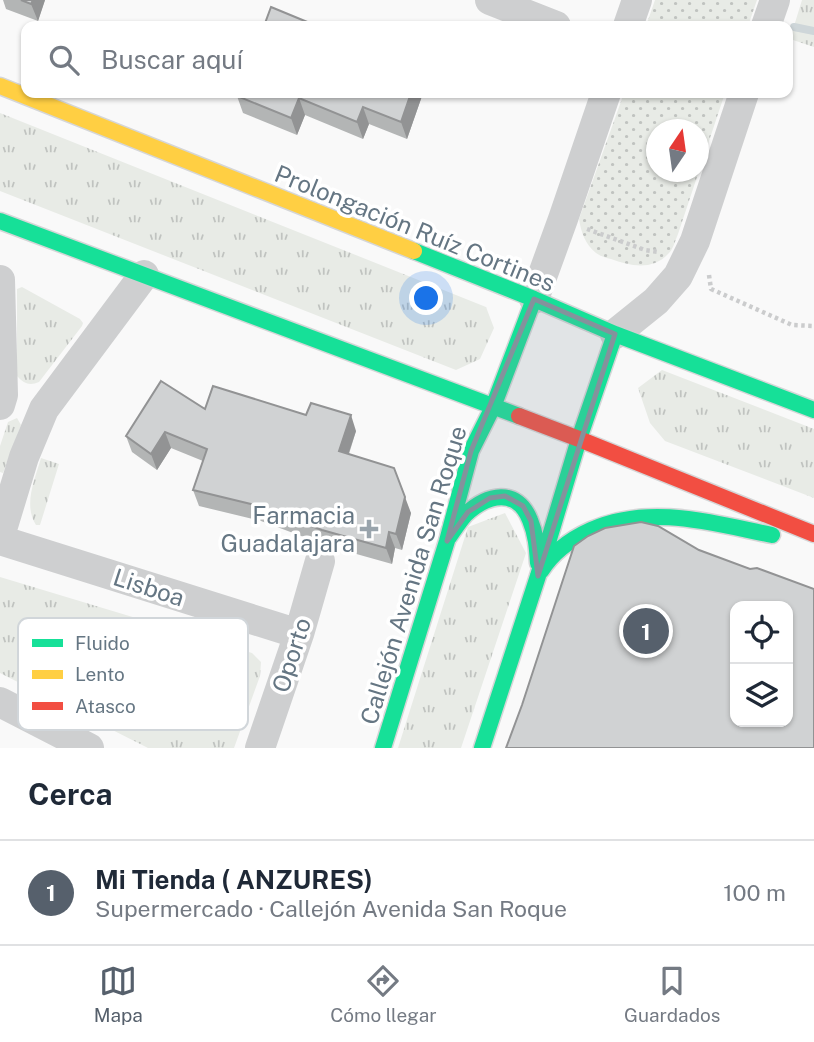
<!DOCTYPE html>
<html lang="es">
<meta charset="utf-8">
<style>
:root{--surface:#fff;--page:#f2f2f3;--text:#1f2937;--muted:#747a83;--line:#e0e1e3;--accent:#56606c}
body{margin:0;font-family:"Public Sans",sans-serif;background:var(--page);color:var(--text)}
.controls{position:absolute;right:21px;bottom:21px;display:grid;overflow:hidden;border-radius:14px;box-shadow:0 2px 5px #0004}
.controls button{width:63px;height:63px;display:grid;place-items:center;padding:0;border:0;border-bottom:2px solid var(--line);background:var(--surface);color:var(--text);font:35px sans-serif}
.compass{position:absolute;left:646px;top:119px;width:63px;height:63px;border-radius:50%;background:var(--surface);box-shadow:0 2px 5px #0004;rotate:13deg}
.you{position:absolute;left:427px;top:299px;width:24px;height:24px;margin:-18px;border:5px solid #fff;border-radius:50%;background:#1a73e8;box-shadow:0 0 0 10px #1a73e833}
.badge{display:grid;place-items:center;width:46px;height:46px;border-radius:50%;background:var(--accent);color:#fff;font-size:23px;font-weight:700}
.pin{position:absolute;translate:-50% -50%;border:4px solid #fff;box-shadow:0 2px 7px #0006}
.list{margin:0;padding:0;list-style:none}
h2{display:flex;justify-content:space-between;align-items:center;height:91px;margin:0;padding:0 28px;font-size:30px}
h2 small{font-size:23px;font-weight:400;color:var(--muted)}
.list li{display:grid;grid-template-columns:46px 1fr auto;gap:21px;align-items:center;box-sizing:border-box;height:105px;padding:0 28px;border-top:2px solid var(--line)}
.list b{display:block;font-size:26px;white-space:nowrap}
.list p{margin:0;font-size:23px;white-space:nowrap;color:var(--muted)}
.list em{font-size:23px;font-style:normal;color:var(--muted)}
.icon{flex:none;width:38px;height:38px;fill:none;stroke:currentColor;stroke-width:2;stroke-linecap:round;stroke-linejoin:round}
.map{position:relative;flex:none;width:814px;height:748px;overflow:hidden}
.search{position:absolute;background:var(--surface);box-shadow:0 2px 5px #0004;left:21px;right:21px;top:21px;height:77px;display:flex;align-items:center;gap:18px;box-sizing:border-box;padding:0 24px;border-radius:14px;color:var(--muted);font-size:26px}
.sheet{height:196px;background:var(--surface)}
nav{display:flex;justify-content:space-around;align-items:center;box-sizing:border-box;height:98px;border-top:2px solid var(--line);background:var(--surface);font-size:19px;color:var(--muted)}
nav a{display:grid;justify-items:center;gap:4px}
nav .on{color:var(--accent)}
.map>svg:first-child{display:block}
.grass{fill:url(#grass-dots);fill-rule:evenodd}
.park{fill:url(#park-tufts)}
.lines{fill:none;stroke-linecap:round;stroke-linejoin:round}
.stream{stroke:#ced6d9;stroke-width:8}
.fast-casing{stroke:#d5d6d7;stroke-width:19}
.slow-casing{stroke:#d5d6d7;stroke-width:19}
.jam-casing{stroke:#d5d6d7;stroke-width:19}
.path{stroke:#cbcccd;stroke-width:4.5;stroke-dasharray:3.5 3.5;stroke-linecap:butt}
.street{stroke:#cecfd0;stroke-width:30}
.fast{stroke:#16e098;stroke-width:16}
.slow{stroke:#ffcf43;stroke-width:16}
.jam{stroke:#f24e42;stroke-width:16}
.wall{fill:#b3b5b5}
.shaded-wall{fill:#929394}
.building{fill:#d0d2d3;stroke:#929394;stroke-width:2;fill-rule:evenodd}
.marked{fill:#84929c;fill-opacity:0.2;stroke:#84929c;stroke-width:5;stroke-linejoin:round}
.poi-dot{fill:#99a4ac;stroke:#fff;stroke-width:2.5}
.labels{text-anchor:middle;dominant-baseline:central;stroke-width:7;stroke-linejoin:round;paint-order:stroke}
.street-label{font-size:24px;fill:#657683;stroke:#fff}
.poi-label{font-size:24px;fill:#657683;stroke:#fff;text-anchor:end}
.key{fill:#fff;stroke:#d1d6da;stroke-width:2}
.key-label{font-size:19px;fill:#657683}
</style>
<div class="map">
<svg width="814" height="748" viewBox="0 0 814 748">
<defs>
<pattern id="grass-dots" width="8" height="8" patternUnits="userSpaceOnUse" patternTransform="scale(1.75)"><rect width="8" height="8" fill="#e8ebe6"/><path d="M2 2h.1M6 6h.1" fill="none" stroke="#c0c3c0" stroke-width="1.8" stroke-linecap="round"/></pattern>
<pattern id="park-tufts" width="24" height="20" patternUnits="userSpaceOnUse" patternTransform="scale(1.75)"><rect width="24" height="20" fill="#e8ebe6"/><path d="M3 7l-1-3M5 7V3M7 7l1-3M15 17l-1-3M17 17v-4M19 17l1-3" fill="none" stroke="#c0c3c0"/></pattern>
</defs>
<rect width="100%" height="100%" fill="#f9f9f9"/>
<!-- grass -->
<path class="grass" d="M655,0H757L748,26H646Z
M624,93H725L678,234C675,241 673,250 668,254C652,271 630,266 611,259C606,258 600,256 596,253C585,244 581,232 579,219ZM656,130H698V172H656Z"/>
<!-- park -->
<path class="park" d="M802,0H814V47L790,39Z
M0,113L486,307L494,328L480,359L456,370L0,191Z
M22,287L80,319L83,323L82,326L39,382C30,386 24,384 17,376V289Z
M662,370L814,429V498L665,441L650,423L638,388Z
M17,418L21,425L3,473L0,472V446L8,422Z
M41,458L59,464L40,525H36C23,505 35,479 41,458Z
M505,513L526,553L461,748H398L468,527Z
M0,577L252,653L261,662L260,676L234,748H148L0,673Z"/>
<g class="lines">
<!-- stream -->
<path class="stream" d="M794,27L814,31"/>
<!-- fast casing -->
<g class="fast-casing">
<path id="fast" d="M0,221L519,416
M414,251L534,299L615,334L814,410
M449,537C454,530 459,522 465,515C487,494 517,487 530,520C536,534 537,548 538,563
M541,571C553,552 571,539 591,530C650,504 712,523 772,535
M383,748L447,541L471,451L493,407L534,299
M482,748L538,576L579,439L615,334"/>
</g>
<!-- slow casing -->
<g class="slow-casing">
<path id="slow" d="M0,86L414,251"/>
</g>
<!-- jam casing -->
<g class="jam-casing">
<path id="jam" d="M519,416L579,439L814,534"/>
</g>
<!-- path -->
<path class="path" d="M587,229L645,250L659,252
M709,275L711,289L792,325L814,326"/>
<!-- street -->
<path class="street" d="M490,0L556,26
M628,26L637,0
M766,26L775,0
M0,280L3,395L0,405
M534,299L563,219L606,93
M615,334L656,301L678,276L695,241L744,93
M0,536L24,457L44,409L144,275
M0,540L299,634
M0,702L89,748
M260,748L299,634L320,561"/>
<!-- fast -->
<use href="#fast" class="fast"/>
<!-- slow -->
<use href="#slow" class="slow"/>
<!-- jam -->
<use href="#jam" class="jam"/>
</g>
<!-- wall -->
<path class="wall" d="M3,0H45L38,21L6,9Z
M237,96H422L407,139L369,124L363,139L305,115L297,135L243,113Z
M205,409L356,431L349,454L411,513L402,550L395,548L392,564L328,546L261,521L199,506L193,490L203,461L171,448L157,470L132,452L126,436Z"/>
<!-- shaded-wall -->
<path class="shaded-wall" d="M33,0H45L38,21L31,4Z
M411,93H421L422,96L407,139L401,122Z
M299,98L305,115L297,135L291,118Z
M363,107L369,124L363,139L357,122Z
M351,415L356,431L344,467L339,451Z
M165,432L171,448L157,470L151,454Z
M405,497L411,513L402,550L396,534Z
M389,532L395,548L392,564L386,548Z"/>
<!-- building -->
<path class="building" d="M21,0H33L31,4Z
M271,7L317,26H264Z
M238,93H411L401,122L363,107L357,122L299,98L291,118L237,96Z
M161,381L205,409L213,386L306,415L311,403L351,415L339,451L394,468L405,497L396,534L389,532L386,548L322,530L255,505L193,490L207,449L165,432L151,454L126,436Z
M641,522L658,526L699,550L750,569L757,568L814,589V748H506L522,705L574,546L588,536L605,528ZM735,606H788V722H735Z"/>
<!-- marked area -->
<path class="marked" d="M534,299L615,334L538,576L531,521L523,506L505,496L490,498L468,512L447,541L471,451Z"/>
<!-- markers -->
<path class="poi-dot" d="M365.5 518.5h7v7h7v7h-7v7h-7v-7h-7v-7h7z"/>
<g class="labels">
<!-- street labels -->
<g class="street-label">
<text transform="translate(415 228) rotate(22)">Prolongación Ruíz Cortines</text>
<text transform="translate(413 575) rotate(-73)">Callejón Avenida San Roque</text>
<text transform="translate(149 587) rotate(18)">Lisboa</text>
<text transform="translate(291 655) rotate(-72)">Oporto</text>
</g>
<!-- poi labels -->
<g class="poi-label">
<text x="355" y="515">Farmacia<tspan x="355" dy="28">Guadalajara</tspan></text>
</g>
</g>
<!-- legend -->
<rect x="18" y="618" width="230" height="112" rx="10" class="key"/>
<rect x="32" y="639" width="31" height="8" fill="#16e098"/>
<rect x="32" y="670" width="31" height="9" fill="#ffcf43"/>
<rect x="32" y="702" width="31" height="8" fill="#f24e42"/>
<g class="key-label">
<text x="75" y="650">Fluido</text>
<text x="75" y="681">Lento</text>
<text x="75" y="713">Atasco</text>
</g>
</svg>
<div class="controls">
<button><svg class="icon" aria-label="locate" viewBox="0 0 24 24"><circle cx="12" cy="12" r="6"/><path d="M12 2v4M12 18v4M2 12h4M18 12h4"/></svg></button>
<button><svg class="icon" aria-label="layers" viewBox="0 0 24 24"><path d="M12 4l9 5-9 5-9-5zM3 14l9 5 9-5"/></svg></button>
</div>
<svg class="compass" viewBox="-18 -18 36 36"><path d="M0-13l5 13h-10z" fill="#e53935"/><path d="M0 13l5-13h-10z" fill="#747a83"/></svg>
<div class="you"></div>
<div class="pin badge" style="left:646px;top:631px">1</div>
<div class="search"><svg class="icon" aria-label="search" viewBox="0 0 24 24"><circle cx="10" cy="10" r="6"/><path d="M15 15l6 6"/></svg>Buscar aquí</div>
</div>
<section class="sheet">
<h2>Cerca<small></small></h2>
<ul class="list">
<li><span class="badge">1</span><div><b>Mi Tienda ( ANZURES)</b><p>Supermercado · Callejón Avenida San Roque</p></div><em>100 m</em></li>
</ul>
</section>
<nav>
<a class="on"><svg class="icon" aria-label="map" viewBox="0 0 24 24"><path d="M3 6l6-2 6 2 6-2v14l-6 2-6-2-6 2zM9 4v14M15 6v14"/></svg>Mapa</a>
<a><svg class="icon" aria-label="directions" viewBox="0 0 24 24"><path d="M12 3l9 9-9 9-9-9zM9 14v-3h6M13 9l2 2-2 2"/></svg>Cómo llegar</a>
<a><svg class="icon" aria-label="saved" viewBox="0 0 24 24"><path d="M7 4h10v16l-5-4-5 4z"/></svg>Guardados</a>
</nav>
